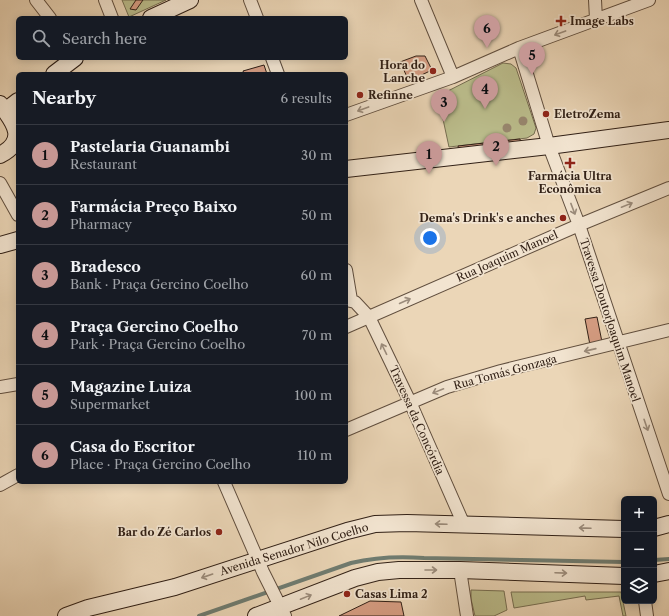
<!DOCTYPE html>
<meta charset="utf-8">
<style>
:root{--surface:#171b24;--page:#20242c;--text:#f1f3f6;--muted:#9ea1a6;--line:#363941;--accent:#c59692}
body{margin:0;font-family:"Libre Caslon Text",serif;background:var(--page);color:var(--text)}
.controls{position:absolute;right:12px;bottom:12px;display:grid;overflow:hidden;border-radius:6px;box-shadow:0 2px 10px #0003}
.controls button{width:36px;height:36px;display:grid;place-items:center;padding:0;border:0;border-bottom:1px solid var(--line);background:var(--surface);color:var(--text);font:20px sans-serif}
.you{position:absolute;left:430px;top:238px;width:14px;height:14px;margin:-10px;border:3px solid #fff;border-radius:50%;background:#1a73e8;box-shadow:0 0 0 6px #1a73e833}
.badge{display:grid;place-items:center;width:26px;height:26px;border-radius:50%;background:var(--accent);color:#111;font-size:13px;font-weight:700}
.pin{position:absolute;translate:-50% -33px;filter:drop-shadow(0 1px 2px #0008)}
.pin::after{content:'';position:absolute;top:21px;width:14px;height:12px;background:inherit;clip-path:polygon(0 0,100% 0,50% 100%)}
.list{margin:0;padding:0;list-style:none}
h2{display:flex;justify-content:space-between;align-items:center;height:52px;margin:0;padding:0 16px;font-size:17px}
h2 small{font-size:13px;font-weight:400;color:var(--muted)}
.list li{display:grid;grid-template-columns:26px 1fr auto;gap:12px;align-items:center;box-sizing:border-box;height:60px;padding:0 16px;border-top:1px solid var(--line)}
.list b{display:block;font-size:15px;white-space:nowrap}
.list p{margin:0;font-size:13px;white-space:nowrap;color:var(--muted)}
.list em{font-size:13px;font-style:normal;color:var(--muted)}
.icon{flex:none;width:22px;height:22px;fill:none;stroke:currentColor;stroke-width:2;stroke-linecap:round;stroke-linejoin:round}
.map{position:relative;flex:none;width:669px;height:616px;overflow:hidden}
.search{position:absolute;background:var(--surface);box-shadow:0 2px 10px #0003;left:16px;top:16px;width:332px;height:44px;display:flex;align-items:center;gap:10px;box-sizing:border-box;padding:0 14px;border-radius:6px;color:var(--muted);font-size:15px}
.panel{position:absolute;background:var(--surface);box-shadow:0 2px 10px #0003;left:16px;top:72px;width:332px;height:412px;border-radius:6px}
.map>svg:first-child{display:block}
.green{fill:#bbbd8c;stroke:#766e51}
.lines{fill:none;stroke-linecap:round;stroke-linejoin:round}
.stream{stroke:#6f7c71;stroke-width:4}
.building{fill:#d79e84;stroke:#312016}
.street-casing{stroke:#604e3e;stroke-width:14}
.secondary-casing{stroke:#312016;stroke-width:18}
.street{stroke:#f2e4d0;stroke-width:12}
.secondary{stroke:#f2e4d0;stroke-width:16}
.tree{fill:#98876f}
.oneway{stroke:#9b8c7c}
.poi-dot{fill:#8f2418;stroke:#f2e4d0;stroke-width:1.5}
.labels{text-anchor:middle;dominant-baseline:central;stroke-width:3.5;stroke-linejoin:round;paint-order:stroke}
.poi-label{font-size:11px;font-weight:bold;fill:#312016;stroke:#f2e4d0;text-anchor:start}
.street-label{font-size:11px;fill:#312016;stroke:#f2e4d0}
</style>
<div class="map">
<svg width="669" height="616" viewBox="0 0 669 616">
<rect width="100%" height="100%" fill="#ebd6b7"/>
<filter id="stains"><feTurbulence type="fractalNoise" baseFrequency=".005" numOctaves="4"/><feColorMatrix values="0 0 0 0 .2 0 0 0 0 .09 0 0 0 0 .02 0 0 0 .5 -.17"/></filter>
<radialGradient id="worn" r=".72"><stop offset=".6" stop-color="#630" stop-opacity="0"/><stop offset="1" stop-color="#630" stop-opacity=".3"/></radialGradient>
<!-- green -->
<path class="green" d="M122,0H166L129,17Z
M503,63L511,64L516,68L536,128L534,134L527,138L449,147L438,96Z
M471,590L504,591L507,610L494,616H475L471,599Z
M511,592H621L626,616H623L619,596L586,600L585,596L514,608Z"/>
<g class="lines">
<!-- stream -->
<path class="stream" d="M654,560L669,559
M199,616L351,563C376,557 398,556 424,558L624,562"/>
</g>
<!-- building -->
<path class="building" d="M136,0H143L136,10L130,9Z
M416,56H425L432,70L409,81L400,62Z
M264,65L267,74H244L243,71Z
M520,139L521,144L459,152L458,146Z
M597,317L602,342L590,345L585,319Z
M370,601L401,602L404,616H339Z"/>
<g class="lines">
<!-- street casing -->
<g class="street-casing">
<path id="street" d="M36,0L50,18
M105,0L112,18
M250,0L257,18
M421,0L453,77
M595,0L596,19
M519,48L549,146L579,225L669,494
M272,58L278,74
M346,115L453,77L519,48L649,0
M0,183L18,215
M346,270L351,300
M346,300L355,302L369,317L410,402L464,525
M346,327L579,225L669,188
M0,387L18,384
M346,430L447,387L501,371L669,330
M224,482L263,572L285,616
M0,485L18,475
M460,570L467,616
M645,601L647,616"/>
</g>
<!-- secondary casing -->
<g class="secondary-casing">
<path id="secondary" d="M151,18L190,0
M54,74L75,58
M0,104C16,124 27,141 0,155
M5,111L18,101
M346,169L549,146L669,130
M0,245L18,240
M654,528L669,524
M654,574L669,571
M66,616L88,608L175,587L347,531L375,524L407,523L624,529
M256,616L355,578L378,572L399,570H460L624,576"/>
</g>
<!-- street -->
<use href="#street" class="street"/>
<!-- secondary -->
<use href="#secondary" class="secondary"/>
</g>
<!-- trees -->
<g class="tree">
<circle cx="523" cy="121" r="4.5"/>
<circle cx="507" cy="128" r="4.5"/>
</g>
<!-- one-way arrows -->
<defs><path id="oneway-shaft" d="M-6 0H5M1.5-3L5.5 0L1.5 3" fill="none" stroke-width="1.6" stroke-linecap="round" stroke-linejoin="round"/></defs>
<g class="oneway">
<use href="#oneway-shaft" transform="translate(560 33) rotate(160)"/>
<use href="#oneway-shaft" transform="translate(363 109) rotate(160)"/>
<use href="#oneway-shaft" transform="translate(627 205) rotate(-22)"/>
<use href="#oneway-shaft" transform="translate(573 209) rotate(69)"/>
<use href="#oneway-shaft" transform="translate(405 301) rotate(-24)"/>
<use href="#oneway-shaft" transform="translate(384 349) rotate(-116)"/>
<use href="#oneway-shaft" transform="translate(590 350) rotate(167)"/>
<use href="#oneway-shaft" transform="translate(438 391) rotate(158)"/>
<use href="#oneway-shaft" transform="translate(646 425) rotate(71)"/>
<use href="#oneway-shaft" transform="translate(441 524) rotate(-178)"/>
<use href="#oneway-shaft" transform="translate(585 528) rotate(-178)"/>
<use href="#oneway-shaft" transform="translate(431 570)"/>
<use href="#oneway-shaft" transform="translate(561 573) rotate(2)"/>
<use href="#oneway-shaft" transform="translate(207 576) rotate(161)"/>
<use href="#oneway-shaft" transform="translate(306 597) rotate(-22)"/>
</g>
<!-- markers -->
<g class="poi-dot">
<path d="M559 15h4v4h4v4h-4v4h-4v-4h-4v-4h4z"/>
<circle cx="433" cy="71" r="4"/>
<circle cx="360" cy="95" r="4"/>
<circle cx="546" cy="114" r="4"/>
<path d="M568 157h4v4h4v4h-4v4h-4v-4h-4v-4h4z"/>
<circle cx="563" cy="218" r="4"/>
<circle cx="219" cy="532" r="4"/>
<circle cx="347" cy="594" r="4"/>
</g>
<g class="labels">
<!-- poi labels -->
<g class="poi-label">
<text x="570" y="21">Image Labs</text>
<text x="425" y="65" text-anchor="end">Hora do<tspan x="425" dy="13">Lanche</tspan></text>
<text x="368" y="95">Refinne</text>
<text x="554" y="114">EletroZema</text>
<text x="570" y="176" text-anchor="middle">Farmácia Ultra<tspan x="570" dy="13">Econômica</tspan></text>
<text x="555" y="218" text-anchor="end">Dema's Drink's e anches</text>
<text x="211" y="532" text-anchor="end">Bar do Zé Carlos</text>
<text x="355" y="594">Casas Lima 2</text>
</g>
<!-- street labels -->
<g class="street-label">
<text transform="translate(507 256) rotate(-24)">Rua Joaquim Manoel</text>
<text transform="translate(610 320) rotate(72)">Travessa DoutorJoaquim Manoel</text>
<text transform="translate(505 372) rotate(-15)">Rua Tomás Gonzaga</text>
<text transform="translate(417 420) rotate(66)">Travessa da Concórdia</text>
<text transform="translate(294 549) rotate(-17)">Avenida Senador Nilo Coelho</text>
</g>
</g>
<rect width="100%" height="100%" filter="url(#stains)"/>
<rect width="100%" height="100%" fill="url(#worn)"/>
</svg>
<div class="controls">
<button>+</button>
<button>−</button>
<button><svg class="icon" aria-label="layers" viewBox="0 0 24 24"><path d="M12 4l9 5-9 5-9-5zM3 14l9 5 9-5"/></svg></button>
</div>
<div class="you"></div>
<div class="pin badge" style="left:429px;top:174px">1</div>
<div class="pin badge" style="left:496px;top:166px">2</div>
<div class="pin badge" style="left:444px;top:122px">3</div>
<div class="pin badge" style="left:485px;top:109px">4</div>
<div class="pin badge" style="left:532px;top:75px">5</div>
<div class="pin badge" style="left:487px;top:48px">6</div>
<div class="search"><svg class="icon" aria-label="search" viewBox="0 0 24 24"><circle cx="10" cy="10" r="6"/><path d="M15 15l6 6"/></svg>Search here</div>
<section class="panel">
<h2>Nearby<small>6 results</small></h2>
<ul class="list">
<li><span class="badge">1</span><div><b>Pastelaria Guanambi</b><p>Restaurant</p></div><em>30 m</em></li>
<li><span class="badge">2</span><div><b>Farmácia Preço Baixo</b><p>Pharmacy</p></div><em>50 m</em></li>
<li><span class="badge">3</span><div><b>Bradesco</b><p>Bank · Praça Gercino Coelho</p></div><em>60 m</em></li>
<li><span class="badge">4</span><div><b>Praça Gercino Coelho</b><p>Park · Praça Gercino Coelho</p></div><em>70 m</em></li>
<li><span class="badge">5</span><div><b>Magazine Luiza</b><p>Supermarket</p></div><em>100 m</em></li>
<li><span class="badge">6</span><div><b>Casa do Escritor</b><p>Place · Praça Gercino Coelho</p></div><em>110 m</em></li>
</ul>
</section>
</div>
